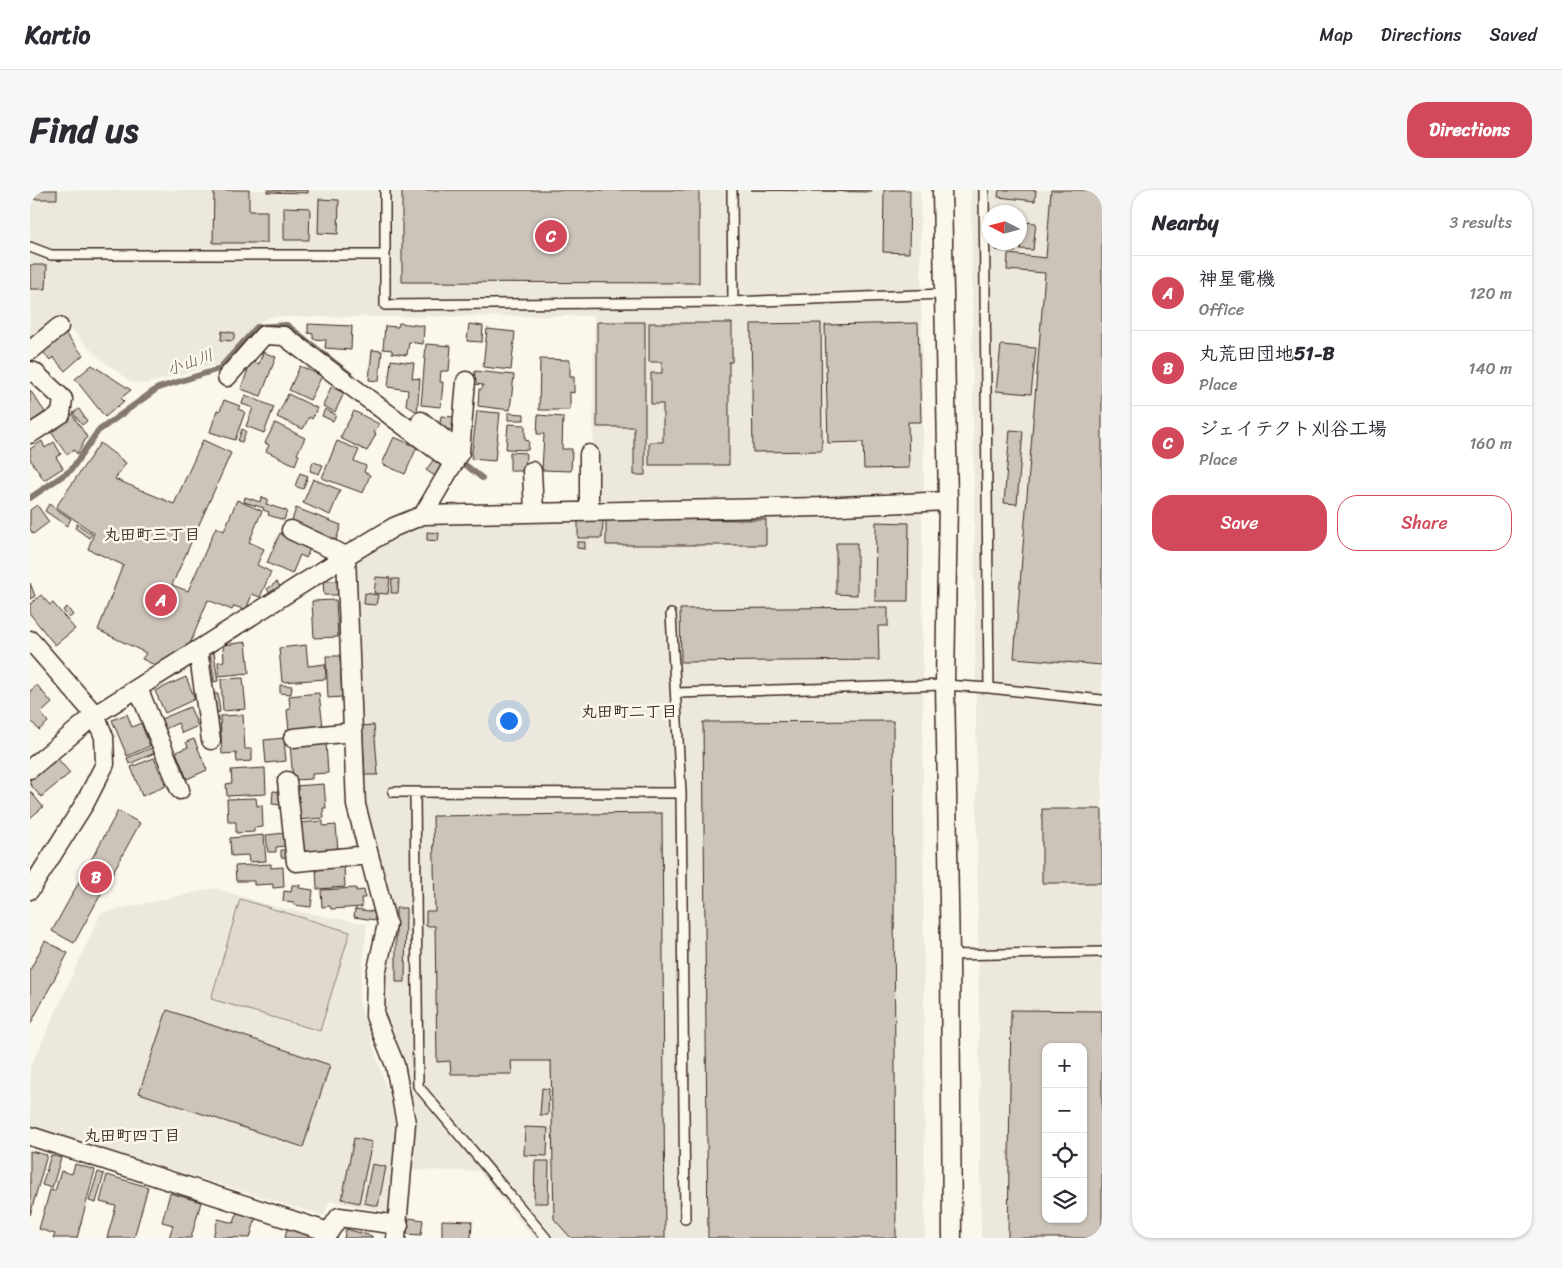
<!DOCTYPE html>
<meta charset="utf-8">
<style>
:root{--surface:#fff;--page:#f7f7f7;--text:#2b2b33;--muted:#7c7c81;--line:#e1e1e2;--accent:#d1495b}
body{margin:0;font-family:Sriracha,"Klee One",sans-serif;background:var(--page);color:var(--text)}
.controls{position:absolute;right:15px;bottom:15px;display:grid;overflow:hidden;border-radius:10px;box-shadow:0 1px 4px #0004}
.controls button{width:45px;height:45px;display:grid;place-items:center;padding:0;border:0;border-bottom:1px solid var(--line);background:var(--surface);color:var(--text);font:25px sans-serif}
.compass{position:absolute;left:952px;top:15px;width:45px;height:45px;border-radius:50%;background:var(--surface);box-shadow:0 1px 4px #0004;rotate:276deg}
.you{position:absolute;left:478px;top:530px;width:18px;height:18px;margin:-12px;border:4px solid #fff;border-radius:50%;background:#1a73e8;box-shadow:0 0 0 8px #1a73e833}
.badge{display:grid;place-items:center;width:32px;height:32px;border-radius:50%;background:var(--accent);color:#fff;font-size:16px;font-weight:700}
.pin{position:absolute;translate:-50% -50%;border:2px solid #fff;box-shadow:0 1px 5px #0006}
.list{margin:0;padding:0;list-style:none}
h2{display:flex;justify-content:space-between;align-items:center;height:65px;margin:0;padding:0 20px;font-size:21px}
h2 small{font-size:16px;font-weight:400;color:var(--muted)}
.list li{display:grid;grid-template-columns:32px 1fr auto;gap:15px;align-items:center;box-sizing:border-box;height:75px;padding:0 20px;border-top:1px solid var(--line)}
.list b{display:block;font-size:19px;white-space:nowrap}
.list p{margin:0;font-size:16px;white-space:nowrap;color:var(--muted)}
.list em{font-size:16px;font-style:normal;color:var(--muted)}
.actions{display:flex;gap:10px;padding:15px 20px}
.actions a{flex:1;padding:11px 0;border:1px solid var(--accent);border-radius:20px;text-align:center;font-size:18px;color:var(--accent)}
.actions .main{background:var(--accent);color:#fff}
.icon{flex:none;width:28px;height:28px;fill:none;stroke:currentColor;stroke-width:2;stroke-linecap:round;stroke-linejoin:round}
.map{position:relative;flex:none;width:1072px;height:1048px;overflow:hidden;border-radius:20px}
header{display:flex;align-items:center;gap:30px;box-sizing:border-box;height:70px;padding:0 25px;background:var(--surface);border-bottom:1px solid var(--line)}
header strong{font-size:24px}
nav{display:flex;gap:28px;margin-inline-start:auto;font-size:18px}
.intro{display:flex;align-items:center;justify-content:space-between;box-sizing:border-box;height:120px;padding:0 30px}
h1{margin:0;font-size:35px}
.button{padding:12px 22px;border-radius:20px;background:var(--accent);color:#fff;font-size:18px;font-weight:700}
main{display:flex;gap:30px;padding:0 30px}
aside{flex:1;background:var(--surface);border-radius:20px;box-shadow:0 1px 4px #0004}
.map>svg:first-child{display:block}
.built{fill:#ede8dd;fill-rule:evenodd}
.green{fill:#dfd9ce;stroke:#8d8276}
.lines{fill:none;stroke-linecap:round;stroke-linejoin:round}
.stream{stroke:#85796d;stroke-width:6}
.building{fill:#ccc4b9;stroke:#3b2a1e;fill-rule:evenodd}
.service-casing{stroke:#3b2a1e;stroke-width:12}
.minor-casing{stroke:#3b2a1e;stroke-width:21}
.service{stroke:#fbf7ec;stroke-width:9}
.minor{stroke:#fbf7ec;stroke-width:18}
.labels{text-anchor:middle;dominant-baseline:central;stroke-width:5;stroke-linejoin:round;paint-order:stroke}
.water-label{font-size:16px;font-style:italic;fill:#605246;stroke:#fbf7ec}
.neighbourhood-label{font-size:16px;font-weight:bold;fill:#3b2a1e;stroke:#fbf7ec}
</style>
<header>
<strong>Kartio</strong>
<nav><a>Map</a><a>Directions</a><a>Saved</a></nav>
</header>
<div class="intro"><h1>Find us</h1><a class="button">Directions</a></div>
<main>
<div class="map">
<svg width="1072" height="1048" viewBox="0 0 1072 1048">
<rect width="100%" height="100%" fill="#fbf7ec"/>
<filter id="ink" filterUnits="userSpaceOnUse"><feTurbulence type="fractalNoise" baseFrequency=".02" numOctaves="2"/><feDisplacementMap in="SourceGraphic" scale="10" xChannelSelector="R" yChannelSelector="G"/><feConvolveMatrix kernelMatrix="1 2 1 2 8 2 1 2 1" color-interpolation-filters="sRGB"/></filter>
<g filter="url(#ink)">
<!-- built -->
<path class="built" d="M0,0H890L894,305L563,310L564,126L239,127L225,135L192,173L116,194L101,192L65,164L31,129L0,153Z
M941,0H1072V1048H951ZM959,22H989V52H959ZM1016,857H1053V1029H1016Z
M892,321L895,1048H504L449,981L378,980L351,826L354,778L333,616L324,372L365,342L399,328Z
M185,698L246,717L337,734L329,811L367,931L359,1022L300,1011L294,1026L0,936V878L71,723Z"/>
<!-- green -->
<path class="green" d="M210,709L320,742L290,841L181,809Z"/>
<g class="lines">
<!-- stream -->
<path class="stream" d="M428,269L452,288
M0,308L41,280L68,241L128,198L189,179L227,137L257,135L323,187"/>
</g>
<!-- building -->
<path class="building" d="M0,0H27V9H0Z
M184,0H219V21H237V53H183Z
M237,0H278V3L237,2Z
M372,0H669V93L372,92Z
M721,0H842V2Z
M854,0H880L879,63L853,62Z
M969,0H1006L1005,11L968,7Z
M1021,0H1072V475L984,468L1015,83L977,80L978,64L1016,68Z
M289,9L309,10L308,44L288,43Z
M254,17L280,18L279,50H254Z
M993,32L1006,33L1003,60L990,59Z
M967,52H986L985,62L966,60Z
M0,75H17L16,99H0Z
M567,132H615V285H604V237H567Z
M369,133L394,136L393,154L379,152L377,165L362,163V160L353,159L355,136L368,137Z
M619,133H702V172H699V275H619V252H633V214H621V183H632V172H619Z
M791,133L792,261L723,262L721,134Z
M888,133L891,232H878L879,278L834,279L833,252L798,253L795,135Z
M278,134L322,136L321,160L295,158L296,150L283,149V144L278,143Z
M439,134L453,136L452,152L437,151Z
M457,139L485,142L481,180L453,177Z
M33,141L53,165L35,181L23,167L20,170L13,162L15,160L13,158Z
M192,141L205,143L203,151L191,150Z
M396,154L421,156L419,181H411L410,192H413L411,217L391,215Z
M971,155L1006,158L1001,204L966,201Z
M342,160L352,161L349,191L339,190Z
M233,162L246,167L231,206L211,199L221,171L229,174Z
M510,169L540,170V187H544V203L540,202V220H509Z
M361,170L384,173L382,188L390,189L387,222L376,215L378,200L358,197Z
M62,175L101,200L91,208L94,211L75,227L45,189Z
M270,176L292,186L280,210L259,200Z
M445,181L484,185L480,220L448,216L449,199H452L453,195L444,194Z
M301,197L314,203L305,222L293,216Z
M0,200L15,222L0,233Z
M258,204L287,218L282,229L279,227L273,239L247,227Z
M215,205L244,217L234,243L216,236L223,218L212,214Z
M194,210L210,216L208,219L215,222L205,250L180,242L187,220L190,221Z
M49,219L57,231L52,235L43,223Z
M295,219L306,225L303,231L292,226Z
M324,221L349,234L344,243L346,244L337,261L310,248Z
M447,221L470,223L465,271L441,269Z
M478,223L494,224V230H478Z
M42,224L57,247L47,264L44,260L37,265L21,242L24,240L22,238Z
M508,225L533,227L532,259H542L541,281L512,280L514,244H507Z
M411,226L425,227L424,240L409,239Z
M245,233L275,248L267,264L269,265L265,275L236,261L239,255L235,253Z
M478,234L495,235V250L499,251L498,260L476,259Z
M212,239L216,241L212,252L208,251Z
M980,240L993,241L987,314L974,313Z
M364,247L387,257L375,284L352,274Z
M173,250L201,263L142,395L158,401L186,337L194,341L207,310L232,321L219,352L234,359L227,375L241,382L230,407L222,404L216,420L204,416L202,420L178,410L160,454L127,476L112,469L116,463L68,440L93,375L58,359L64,343L26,317L70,253L96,273L85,289L144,314Z
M12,251L15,258L24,252L31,264L26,267L33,278L14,290L0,269V259Z
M307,251L329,260L324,271L336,276L334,282L340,285L333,303L292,288Z
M480,262L496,263L495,281H480Z
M404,269L415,278L408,288L396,280Z
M283,272L293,275L289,284L280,281Z
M270,283L278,286L273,299L265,296Z
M283,289L310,300L300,325L273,313Z
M215,307L230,312L231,307L238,309L236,314L257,321L254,330L238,325L239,322L233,320L234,318L214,312Z
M19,314L41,329L37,336L15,321Z
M7,315L19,332L3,344L0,339V320Z
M266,318L311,335L306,350L261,334Z
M576,329L736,330V355H576Z
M548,330L573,331L572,348H548Z
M846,332L879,333L878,411H845Z
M47,334L62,344L59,348L45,338Z
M397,342L409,343L408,351L397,350Z
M250,343L281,356L276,368L270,365L262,384L237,373Z
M547,352H555V359L547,358Z
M806,353H827V405L806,404Z
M346,387L360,388L358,404L344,403Z
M362,389H369L368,403H361Z
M293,391H307L308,405H294Z
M247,392L251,398L241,405L237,399Z
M0,393L5,406L0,409Z
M335,403L348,405L346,415L334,414Z
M11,405L20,415L23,413L45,439L25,455L0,424V414Z
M306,410L308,447L284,448L282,411Z
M37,417L43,425L39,428L33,420Z
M858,417V436H848L849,470L651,472L650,419Z
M216,452L219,483L189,486L188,472L194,471L193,455Z
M276,455L278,476L295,474L296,489L252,492L249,458Z
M180,463H184L188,491L184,492Z
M296,466H310L312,507L298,508Z
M156,487L165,509L135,523L125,501Z
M213,488L216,519L193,521L191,489Z
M7,495L22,513L11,523L18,532L9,540L0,530V501Z
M250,495L262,496L261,504L250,503Z
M289,503L293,537L259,541L257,520L260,519L259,506Z
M184,504H188L190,522L185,523Z
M160,517L168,536L152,543L148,533L135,539L131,529Z
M97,524L102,537L111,533L120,556L97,566L82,530Z
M213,525L215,559H222V571L207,572L206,563L192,564L190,526Z
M863,531L866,1048H678L673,532Z
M344,535L348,585H335L332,536Z
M254,548L256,571L236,573L234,550Z
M164,549L177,580L157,589L146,562L158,557L156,552Z
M296,553L298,583L282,584V589L263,590L260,554Z
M124,557L127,562L99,574L97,568Z
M27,568L40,583L11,607L0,594V590Z
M124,568L136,596L112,606L101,577Z
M235,578L236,604L197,606L196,594L202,593L201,580Z
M294,594L296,618H293L294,628L267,630L265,596Z
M0,601L13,617L0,628Z
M243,601L252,602L251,615L242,614Z
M226,608L227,616L232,615L233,637L224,638V642L206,643V632H198L197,609Z
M1012,619H1072V693H1012Z
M88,621L110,633L44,753L22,741Z
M632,623L635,1048H541L524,1029L521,871H481L482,884H421L420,871L407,872L405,736H396V721H405L403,626Z
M293,631V636L306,635L308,661L271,664L269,633Z
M255,643L256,656L246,657V662H238L236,645Z
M234,645L236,671L219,672L218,665L201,666L200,648Z
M251,660H259V668L251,667Z
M241,674V678L253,677L254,697L243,698V694L224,695V691H206L205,676Z
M314,675L315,697L287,699L286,678Z
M262,695H270L269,698L283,700L281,717L264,715V712L253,711L254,701L261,702Z
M326,698V701L334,700L335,708H331L332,717L301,719L300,716L292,717L291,700Z
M366,718H376L375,792H366Z
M325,719L346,722L345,730L324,727Z
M15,751L38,763L0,835V780Z
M137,820L300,875L273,957L109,903Z
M981,820L1072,821V1048H978ZM1016,857H1053V1029H1016Z
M512,898L519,899L518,925H510Z
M495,937L518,938L517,966L494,965Z
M324,948L342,952L329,1013L312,1009Z
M0,961L17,965L0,1025Z
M21,965L31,968L22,998L12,995Z
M505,971H519L518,1013H504Z
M45,974L65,980L47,1048H23L25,1044L9,1039L20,1000L25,1001L31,981L42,984Z
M342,974L356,977L348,1016L334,1013Z
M68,982L74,984L66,1013L59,1011Z
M77,985L118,997L104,1048H77L86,1016L70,1012Z
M140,1003L171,1012L161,1048H139L143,1035L132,1032Z
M207,1022L226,1027L220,1048L183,1047L188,1029L204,1033Z
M379,1028L393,1030L391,1045L377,1044Z
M412,1030L442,1031L441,1048H412Z
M257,1038L279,1044L278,1048H255Z
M316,1039L342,1046V1048H314Z"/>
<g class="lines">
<!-- service casing -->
<g class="service-casing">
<path id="service" d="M355,0V115L703,112L914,104
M702,0L703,112
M954,0L959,498
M0,57L21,65H355
M641,424L651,603L655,1029
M646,503L915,495L959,498L1072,510
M363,602L651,603
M385,603L388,896L516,1048
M920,765L1072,762"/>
</g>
<!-- minor casing -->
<g class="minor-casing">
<path id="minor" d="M912,0L918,311L915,495L920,765L922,1048
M0,161L29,137
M0,181L4,182L33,209L31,224L0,244
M197,187L234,145L254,146L424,273
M391,231L430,262
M559,264V321
M502,281L504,322
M393,325L789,317L918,311
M261,340L316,366
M316,366L326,615L357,734L346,784L345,826L365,875L376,933L366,1048
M0,450L65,525L74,547L75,574L55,613L0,700
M168,460L181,550
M108,498L150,600
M263,548L323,542
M0,579L65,525L316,366L364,337L393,325L430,262L436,191
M257,591L266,672L339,665
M0,946L299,1042L309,1027L369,1035"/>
</g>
<!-- service -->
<use href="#service" class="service"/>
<!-- minor -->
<use href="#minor" class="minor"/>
</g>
</g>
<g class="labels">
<!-- water labels -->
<g class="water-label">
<text transform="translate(160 172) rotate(-20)">小山川</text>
</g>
<!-- neighbourhood labels -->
<g class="neighbourhood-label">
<text x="122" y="344">丸田町三丁目</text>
<text x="599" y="521">丸田町二丁目</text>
<text x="102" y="945">丸田町四丁目</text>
</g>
</g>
</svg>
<div class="controls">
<button>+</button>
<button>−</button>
<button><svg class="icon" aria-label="locate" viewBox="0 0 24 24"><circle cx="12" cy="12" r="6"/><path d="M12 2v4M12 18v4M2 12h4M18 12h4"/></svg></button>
<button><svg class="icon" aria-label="layers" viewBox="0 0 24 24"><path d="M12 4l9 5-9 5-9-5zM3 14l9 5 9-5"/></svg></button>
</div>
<svg class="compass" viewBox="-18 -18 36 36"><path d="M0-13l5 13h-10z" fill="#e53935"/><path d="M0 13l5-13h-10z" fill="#7c7c81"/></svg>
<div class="you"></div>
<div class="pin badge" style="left:131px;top:410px">A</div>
<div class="pin badge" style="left:66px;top:687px">B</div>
<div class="pin badge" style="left:521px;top:46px">C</div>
</div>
<aside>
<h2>Nearby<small>3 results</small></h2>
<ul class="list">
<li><span class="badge">A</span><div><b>神星電機</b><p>Office</p></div><em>120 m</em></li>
<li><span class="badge">B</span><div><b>丸荒田団地51-B</b><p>Place</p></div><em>140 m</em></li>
<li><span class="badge">C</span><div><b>ジェイテクト刈谷工場</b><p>Place</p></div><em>160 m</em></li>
</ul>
<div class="actions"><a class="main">Save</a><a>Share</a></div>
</aside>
</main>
